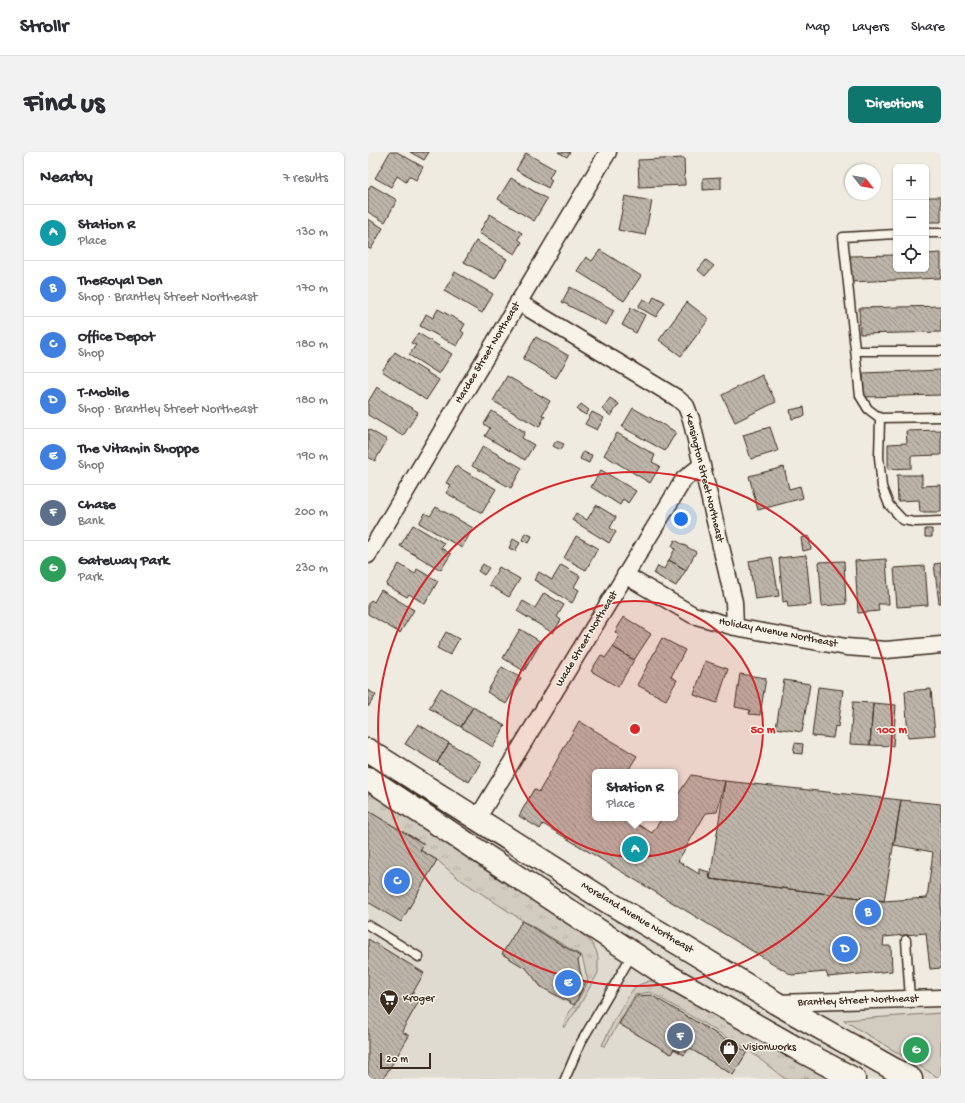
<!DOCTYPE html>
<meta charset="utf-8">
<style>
:root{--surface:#fff;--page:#f2f2f3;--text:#2b2b33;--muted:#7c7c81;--line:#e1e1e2;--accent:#0f766e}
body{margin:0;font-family:"Gochi Hand",sans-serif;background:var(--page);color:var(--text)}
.controls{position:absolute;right:12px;top:12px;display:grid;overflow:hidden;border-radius:6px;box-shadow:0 1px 3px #0004}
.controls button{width:36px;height:36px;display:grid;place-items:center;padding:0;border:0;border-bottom:1px solid var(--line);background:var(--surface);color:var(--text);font:20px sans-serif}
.compass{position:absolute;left:477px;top:12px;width:36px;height:36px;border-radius:50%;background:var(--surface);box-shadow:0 1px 3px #0004;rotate:121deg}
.scale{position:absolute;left:12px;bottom:10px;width:51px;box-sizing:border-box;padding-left:4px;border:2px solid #3b2a1e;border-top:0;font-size:11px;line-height:14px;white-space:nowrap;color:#3b2a1e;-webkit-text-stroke:3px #f7f3e8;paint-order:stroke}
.you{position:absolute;left:313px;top:367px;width:14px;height:14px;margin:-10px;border:3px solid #fff;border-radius:50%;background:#1a73e8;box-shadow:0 0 0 6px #1a73e833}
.badge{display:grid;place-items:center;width:26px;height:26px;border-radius:50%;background:var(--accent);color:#fff;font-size:13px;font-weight:700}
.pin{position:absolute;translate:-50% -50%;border:2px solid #fff;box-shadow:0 1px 4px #0006}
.popup{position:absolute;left:224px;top:617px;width:86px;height:52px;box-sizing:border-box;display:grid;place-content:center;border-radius:6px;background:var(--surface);filter:drop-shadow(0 1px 3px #0005);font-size:13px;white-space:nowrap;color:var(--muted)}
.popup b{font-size:15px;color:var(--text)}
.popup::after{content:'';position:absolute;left:50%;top:100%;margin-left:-8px;border:8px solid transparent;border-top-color:var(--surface)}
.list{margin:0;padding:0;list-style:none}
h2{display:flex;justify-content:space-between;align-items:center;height:52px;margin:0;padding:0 16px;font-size:17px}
h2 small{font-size:13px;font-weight:400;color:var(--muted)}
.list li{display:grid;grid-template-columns:26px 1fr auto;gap:12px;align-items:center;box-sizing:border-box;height:56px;padding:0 16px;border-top:1px solid var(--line)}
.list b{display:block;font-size:15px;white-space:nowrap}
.list p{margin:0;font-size:13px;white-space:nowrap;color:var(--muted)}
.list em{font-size:13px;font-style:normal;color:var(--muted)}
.icon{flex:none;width:22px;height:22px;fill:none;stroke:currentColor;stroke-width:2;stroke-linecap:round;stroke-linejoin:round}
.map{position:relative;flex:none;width:573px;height:927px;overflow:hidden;border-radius:6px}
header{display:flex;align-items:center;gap:24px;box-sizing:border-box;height:56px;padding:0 20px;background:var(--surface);border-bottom:1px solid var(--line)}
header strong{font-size:19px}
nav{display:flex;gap:22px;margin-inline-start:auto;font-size:14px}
.intro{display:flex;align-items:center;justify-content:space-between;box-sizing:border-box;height:96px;padding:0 24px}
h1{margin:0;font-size:28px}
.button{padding:10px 18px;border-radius:6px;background:var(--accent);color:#fff;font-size:14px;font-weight:700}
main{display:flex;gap:24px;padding:0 24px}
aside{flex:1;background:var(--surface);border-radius:6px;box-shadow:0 1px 3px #0004}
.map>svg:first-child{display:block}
.built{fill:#e0dbd0}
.grass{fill:url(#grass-tufts);stroke:#867a6f}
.green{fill:#d1cbc0;stroke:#867a6f}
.building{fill:url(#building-back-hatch);stroke:#3b2a1e}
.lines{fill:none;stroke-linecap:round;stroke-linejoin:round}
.service-casing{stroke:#3b2a1e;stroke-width:11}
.minor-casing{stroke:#3b2a1e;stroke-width:19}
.trunk-casing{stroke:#3b2a1e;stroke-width:25}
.service{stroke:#f7f3e8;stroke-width:8}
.minor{stroke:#f7f3e8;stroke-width:16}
.trunk{stroke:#f7f3e8;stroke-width:22}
.ring{fill:none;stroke:#d62828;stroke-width:2}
.labels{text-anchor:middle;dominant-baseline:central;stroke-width:3;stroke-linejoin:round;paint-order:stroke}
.street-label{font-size:11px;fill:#3b2a1e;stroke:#f7f3e8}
.poi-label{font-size:11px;fill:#3b2a1e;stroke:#f7f3e8;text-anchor:start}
.centre{fill:#d62828;stroke:#f7f3e8;stroke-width:2}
.ring-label{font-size:12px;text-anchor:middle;font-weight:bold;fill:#d62828;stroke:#f7f3e8;stroke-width:3;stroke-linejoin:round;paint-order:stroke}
</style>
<header>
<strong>Strollr</strong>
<nav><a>Map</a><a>Layers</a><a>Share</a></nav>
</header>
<div class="intro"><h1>Find us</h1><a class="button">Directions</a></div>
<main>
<aside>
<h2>Nearby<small>7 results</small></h2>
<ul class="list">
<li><span class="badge" style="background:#0f9aa8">A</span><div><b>Station R</b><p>Place</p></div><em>130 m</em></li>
<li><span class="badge" style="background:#3f7fe0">B</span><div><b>TheRoyal Den</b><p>Shop · Brantley Street Northeast</p></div><em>170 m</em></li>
<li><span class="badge" style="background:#3f7fe0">C</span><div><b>Office Depot</b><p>Shop</p></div><em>180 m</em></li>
<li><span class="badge" style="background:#3f7fe0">D</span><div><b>T-Mobile</b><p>Shop · Brantley Street Northeast</p></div><em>180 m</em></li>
<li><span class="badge" style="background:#3f7fe0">E</span><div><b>The Vitamin Shoppe</b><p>Shop</p></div><em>190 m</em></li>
<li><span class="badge" style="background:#5c6f8a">F</span><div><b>Chase</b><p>Bank</p></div><em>200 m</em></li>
<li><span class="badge" style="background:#2e9e5b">G</span><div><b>Gateway Park</b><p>Park</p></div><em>230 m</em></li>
</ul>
</aside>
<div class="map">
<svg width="573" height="927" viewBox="0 0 573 927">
<defs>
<pattern id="grass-tufts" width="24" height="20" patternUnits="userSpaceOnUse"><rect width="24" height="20" fill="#d1cbc0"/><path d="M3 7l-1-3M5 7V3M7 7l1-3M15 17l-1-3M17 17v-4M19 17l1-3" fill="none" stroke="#b4aea5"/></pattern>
<pattern id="building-back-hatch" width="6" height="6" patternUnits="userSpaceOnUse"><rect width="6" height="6" fill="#bdb5aa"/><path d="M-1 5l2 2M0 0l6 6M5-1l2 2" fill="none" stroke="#9b938a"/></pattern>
</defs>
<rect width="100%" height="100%" fill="#efebe0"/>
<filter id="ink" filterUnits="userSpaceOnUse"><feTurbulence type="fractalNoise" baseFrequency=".025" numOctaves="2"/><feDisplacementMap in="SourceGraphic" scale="8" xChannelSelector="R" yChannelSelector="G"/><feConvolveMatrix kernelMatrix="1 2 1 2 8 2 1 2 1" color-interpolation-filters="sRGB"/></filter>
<g filter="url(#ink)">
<!-- built -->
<path class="built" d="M0,615L399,854L573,847V927H0Z"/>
<!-- grass -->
<path class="grass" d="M0,637L209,778L222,789L228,798L230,806V821L210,856L197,875H195L201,859L207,853L220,830L214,804L149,765L90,726L69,708L52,698L56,692L0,659Z
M281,829H287L463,927H417L379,897L282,840L267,843L237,894H235L234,893L246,869L261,843L267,835L273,832Z"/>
<!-- green -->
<path class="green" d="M573,861V927L475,868Z"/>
<!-- building -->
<path class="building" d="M22,0H29L55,15L48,28L41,24L38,30L29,24L23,35L7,26Z
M42,0H61L56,8Z
M190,0H202L199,5Z
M158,1L186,17L181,26L184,28L180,36L148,18Z
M316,6L317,33L271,35L270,8Z
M353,25V37L335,38V26Z
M143,26L179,47L166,69L130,47Z
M3,33L29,48L17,70L0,60V38Z
M257,44L284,49L277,83L250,78Z
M558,45H573V70H558Z
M122,62L154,81L150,87L154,90L147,102L111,81Z
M0,67L15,76L3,97L0,96Z
M108,89L139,107L127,127L96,110Z
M232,98L273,124L256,149L209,119L218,105L224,109Z
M573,101V126L482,130V104L528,103V117H558V102Z
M338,108L346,114L337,124L330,118Z
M87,120L125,142L114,161L76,139Z
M202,135L246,158L238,173L194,150Z
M286,144L297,150L288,165L270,155L275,147L283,151Z
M319,150L341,167L313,204L291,188Z
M573,154V180L492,182L491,156Z
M263,156L277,163L268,181L254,173Z
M70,157L97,172L93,179L96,181L89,194L52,174L58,162L65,166Z
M50,181L84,202L71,222L41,203L48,193L43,191Z
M168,185L201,204L188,226L155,207Z
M27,200L71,228L58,248L14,219Z
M573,218V243L496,245L495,221Z
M394,223L408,250L367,270L354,243Z
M139,224L182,249L174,263L177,264L171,275L125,249Z
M9,235L50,260L35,284L0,263V250Z
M242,246L251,252L243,264L234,257Z
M213,252L221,258L218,263L209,258Z
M436,255L437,264L424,267L422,258Z
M265,256L308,280L297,299L254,275Z
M124,259L157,280L154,286L166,293L157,308L117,284L122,276L116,272Z
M224,260L236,266L229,278L217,272Z
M402,275L410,299L383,307L375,283Z
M0,277L19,288L7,309L0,305Z
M573,278V303L543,304V316L520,317V292L539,291L538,279Z
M249,281L287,303L284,310L292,314L282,331L236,303Z
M188,289L196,292L193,298L185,294Z
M115,294L154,316L143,336L104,314Z
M215,300L224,303L221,311L212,307Z
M88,314L128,337L114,361L78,341L83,333L78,331Z
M416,315L421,337L432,334L435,346L390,358L381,324Z
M233,318L268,339L260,351L255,347L252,353L223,335Z
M529,323H554V334L573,333V360H552L551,348L530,349Z
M228,353L248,365L242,376L248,380L241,391L204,368L208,361L219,368Z
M68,355L105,376L94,396L51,371L57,361L62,364Z
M45,373L76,391L73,396L83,402L73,418L32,394Z
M557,377H564V385H557Z
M157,381L164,384L161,391L154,388Z
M208,384L230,396L218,418L196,406Z
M441,384L443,397L435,399L433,386Z
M145,387L152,391L147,399L141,396Z
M307,388L328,400L318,418L301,408L307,397L304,394Z
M438,403L443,453L420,455L419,449L415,450L411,406Z
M404,405L411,444L387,447L381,409Z
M518,407L521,452H510L511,459L490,461L487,409Z
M301,408L318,418L308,434L286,422L290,414L296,417Z
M476,409L478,452L454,454L451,410Z
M573,411V451H571L566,412Z
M31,412L47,422L49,417L70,429L57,452L41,442L39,445L18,433Z
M115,412L121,416L116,423L110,419Z
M193,413L212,424L206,435L211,438L204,451L166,428L171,420L184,428Z
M557,414L560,453L529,455L526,416Z
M131,415L152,427L141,445L121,433Z
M13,438L46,458L32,481L0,462V452L3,448L6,450Z
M176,441L196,453L189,465L193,468L185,481L149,459L155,449L167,456Z
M256,465L283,482L266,508L245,495L251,483L247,480Z
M152,477L173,490L156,519L135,506Z
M78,480L91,487L82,503L69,496Z
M294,486L317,498L303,525L309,528L298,548L269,533Z
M245,495L266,508L250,535L223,519L233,503L237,506Z
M337,509L360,517L349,551L326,543Z
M134,515L153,526L138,552L119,540Z
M372,522L398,526L392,563L381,562L382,558L367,555Z
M416,528L442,532L434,580L408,576Z
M450,535L475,538L470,575L467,574L465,586L444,584Z
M73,536L105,555L93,575L61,556Z
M563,537L567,583L540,585L537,539Z
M0,538L8,543L0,555Z
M485,550L505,551L502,593L482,592Z
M505,551L528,553L525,594L502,593Z
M105,555L137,574L125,595L93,575Z
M211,569L269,604L259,620H227V666H259L284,681L294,666H307V647L323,623L357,629L349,660L338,661L310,709L331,722V717L341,720L342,727L516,749L559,746L565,700L526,693L533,648L573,652V816L562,817L558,781L516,785L515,794H523L524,819L460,825L458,820L424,823L175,672L172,677L151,664L166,637L171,640Z
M50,572L81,591L69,611L37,592Z
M81,591L113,610L101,630L69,611Z
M427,591L435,592L434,602L425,601Z
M357,629L533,648L516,749L342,727Z
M0,659L56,692L52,698L69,708L33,770L0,750Z
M154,769L212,804L210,809L214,828L218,830L206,853L173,835L159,817L134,802Z
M0,787L56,821L43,844L51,849L34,879L41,884L15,927H0Z
M283,843L379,900L365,923L321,896L316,903L306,897L303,902L251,872L268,844Z"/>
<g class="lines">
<!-- service casing -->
<g class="service-casing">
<path id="service" d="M558,81H573
M528,82L475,85L492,244L500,257L512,266L573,265
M488,199H573
M512,266L511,305L514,335L521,353L535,368L546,370L573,369
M0,773L51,805
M538,788L542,847
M197,927L212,892L265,801"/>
</g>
<!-- minor casing -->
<g class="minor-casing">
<path id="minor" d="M150,150L309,246L318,254L323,267L366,450L367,475
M0,403L240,0
M257,423L325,463L367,475L478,495L518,498L573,493
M109,667L316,327L334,313
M408,851L573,846"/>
</g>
<!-- trunk casing -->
<g class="trunk-casing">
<path id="trunk" d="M0,598L240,750L313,793L408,851L543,927
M0,626L292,819L428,896L486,927"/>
</g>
<!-- service -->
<use href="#service" class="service"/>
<!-- minor -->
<use href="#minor" class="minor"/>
<!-- trunk -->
<use href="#trunk" class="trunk"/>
</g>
</g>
<!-- distance rings -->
<circle cx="267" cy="577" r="128" fill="#d62828" fill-opacity=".12"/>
<g class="ring">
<circle cx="267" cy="577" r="128"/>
<circle cx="267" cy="577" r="257"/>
</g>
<!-- icons -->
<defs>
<g id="supermarket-pin" transform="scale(1)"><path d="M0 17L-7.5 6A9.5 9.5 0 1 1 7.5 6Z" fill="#3b2a1e" stroke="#f7f3e8"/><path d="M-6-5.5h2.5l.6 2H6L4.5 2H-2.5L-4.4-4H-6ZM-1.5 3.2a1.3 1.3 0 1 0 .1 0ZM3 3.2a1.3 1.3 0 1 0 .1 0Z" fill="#fff"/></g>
<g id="shop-pin" transform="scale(1)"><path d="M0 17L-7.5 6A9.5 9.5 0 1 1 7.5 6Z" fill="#3b2a1e" stroke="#f7f3e8"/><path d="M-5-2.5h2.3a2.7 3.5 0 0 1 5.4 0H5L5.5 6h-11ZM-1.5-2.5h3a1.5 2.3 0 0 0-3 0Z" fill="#fff"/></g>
</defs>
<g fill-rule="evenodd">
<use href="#supermarket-pin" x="21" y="847"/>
<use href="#shop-pin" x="361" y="896"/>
</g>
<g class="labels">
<!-- street labels -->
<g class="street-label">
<text transform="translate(120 201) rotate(-59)">Hardee Street Northeast</text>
<text transform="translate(336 326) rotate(76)">Kensington Street Northeast</text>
<text transform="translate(410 481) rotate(11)">Holiday Avenue Northeast</text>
<text transform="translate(219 487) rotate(-59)">Wade Street Northeast</text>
<text transform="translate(269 766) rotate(31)">Moreland Avenue Northeast</text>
<text transform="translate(490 849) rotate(-2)">Brantley Street Northeast</text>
</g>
<!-- poi labels -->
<g class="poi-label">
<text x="35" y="847">Kroger</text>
<text x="375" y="896">Visionworks</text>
</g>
</g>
<circle cx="267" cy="577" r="6" class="centre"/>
<g class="ring-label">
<text x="395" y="581">50 m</text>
<text x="524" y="581">100 m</text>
</g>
</svg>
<div class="controls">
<button>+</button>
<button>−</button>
<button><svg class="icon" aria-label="locate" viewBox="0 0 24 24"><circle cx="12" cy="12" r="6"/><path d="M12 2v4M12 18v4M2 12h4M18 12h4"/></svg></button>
</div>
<svg class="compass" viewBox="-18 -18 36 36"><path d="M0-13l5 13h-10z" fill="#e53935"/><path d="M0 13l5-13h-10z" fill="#7c7c81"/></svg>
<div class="scale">20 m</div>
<div class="you"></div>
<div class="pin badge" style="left:267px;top:697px;background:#0f9aa8">A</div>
<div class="popup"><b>Station R</b>Place</div>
<div class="pin badge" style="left:500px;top:760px;background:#3f7fe0">B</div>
<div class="pin badge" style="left:29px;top:729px;background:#3f7fe0">C</div>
<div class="pin badge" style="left:477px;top:797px;background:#3f7fe0">D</div>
<div class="pin badge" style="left:200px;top:831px;background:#3f7fe0">E</div>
<div class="pin badge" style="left:312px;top:884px;background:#5c6f8a">F</div>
<div class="pin badge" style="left:548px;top:898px;background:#2e9e5b">G</div>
</div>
</main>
